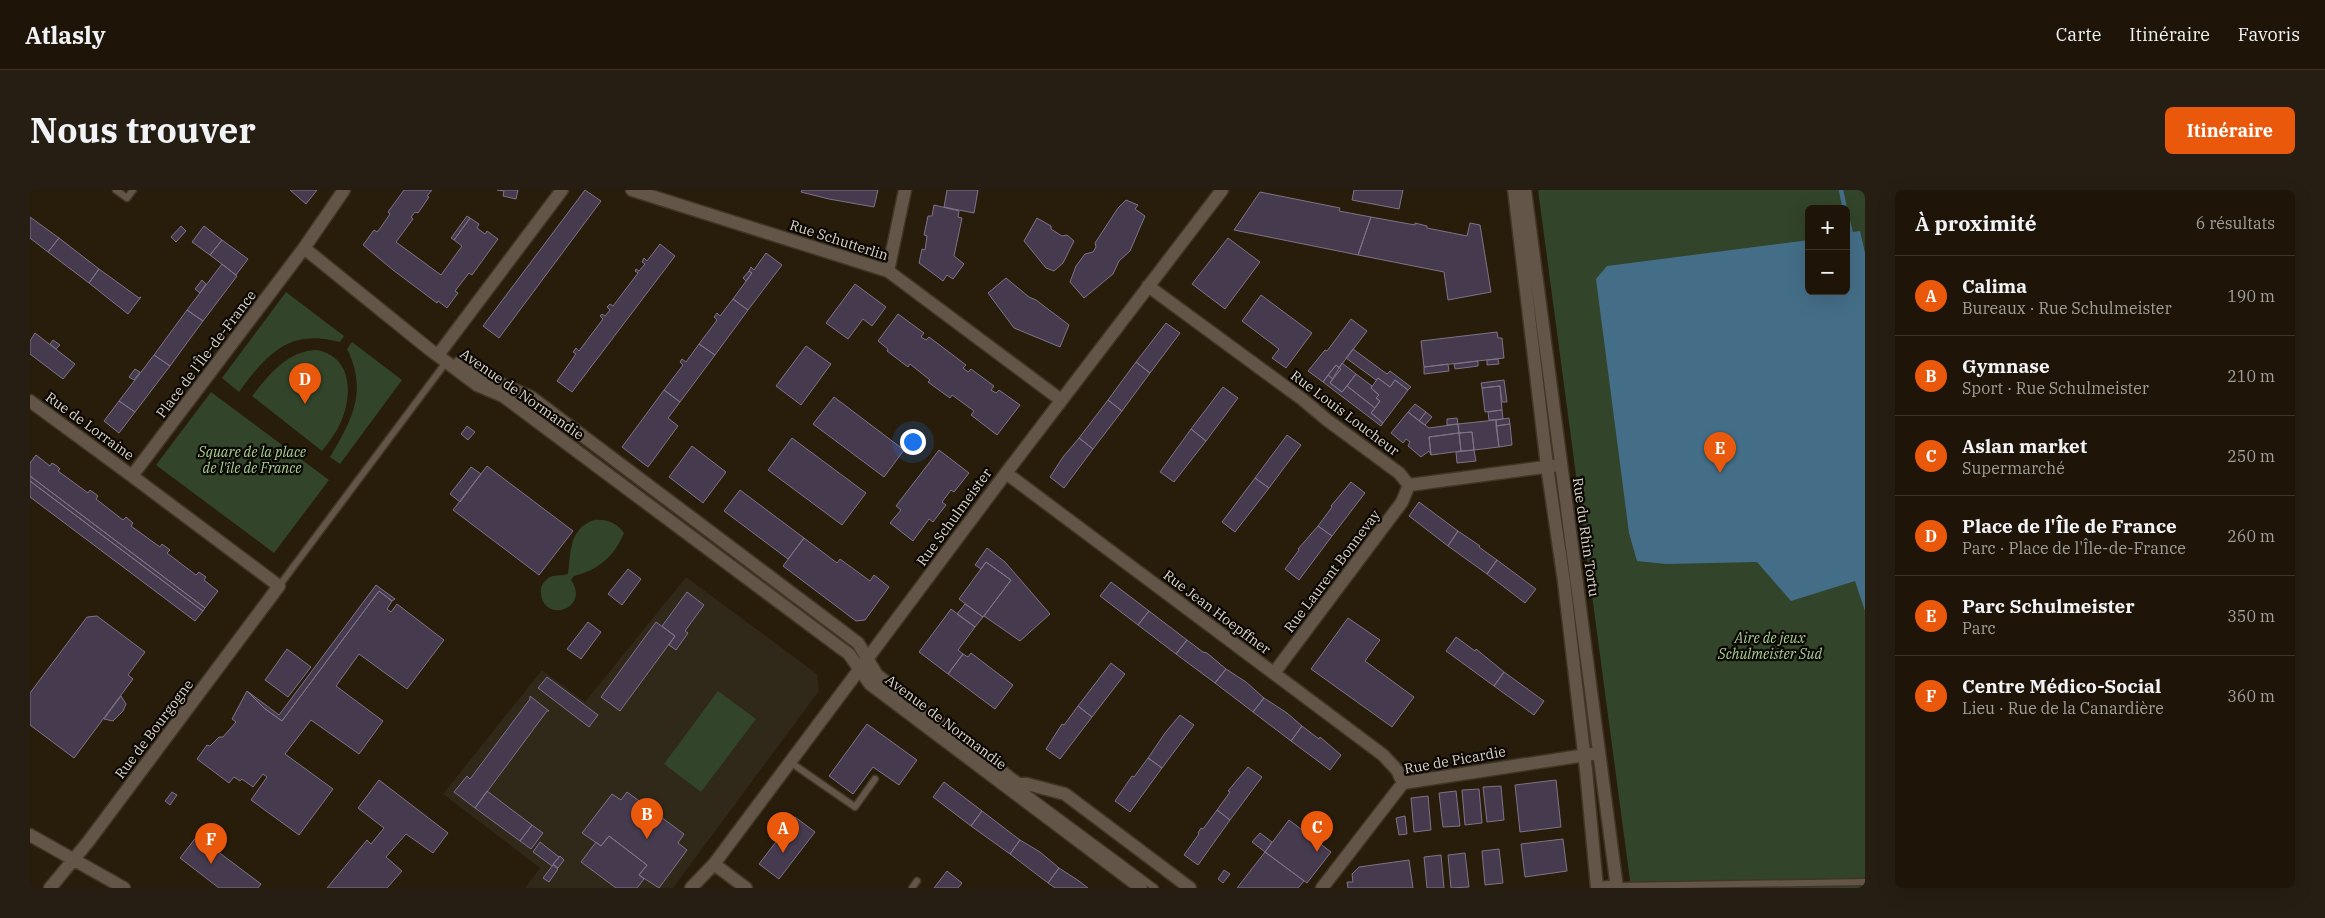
<!DOCTYPE html>
<html lang="fr">
<meta charset="utf-8">
<style>
:root{--surface:#1e1508;--page:#261e12;--text:#f1f3f6;--muted:#a19f9c;--line:#3c3429;--accent:#ea580c}
body{margin:0;font-family:"IBM Plex Serif",serif;background:var(--page);color:var(--text)}
.controls{position:absolute;right:15px;top:15px;display:grid;overflow:hidden;border-radius:8px;box-shadow:0 5px 20px #0002}
.controls button{width:45px;height:45px;display:grid;place-items:center;padding:0;border:0;border-bottom:1px solid var(--line);background:var(--surface);color:var(--text);font:25px sans-serif}
.you{position:absolute;left:882px;top:251px;width:18px;height:18px;margin:-12px;border:4px solid #fff;border-radius:50%;background:#1a73e8;box-shadow:0 0 0 8px #1a73e833}
.badge{display:grid;place-items:center;width:32px;height:32px;border-radius:50%;background:var(--accent);color:#fff;font-size:16px;font-weight:700}
.pin{position:absolute;translate:-50% -41px;filter:drop-shadow(0 1px 2px #0008)}
.pin::after{content:'';position:absolute;top:26px;width:18px;height:15px;background:inherit;clip-path:polygon(0 0,100% 0,50% 100%)}
.list{margin:0;padding:0;list-style:none}
h2{display:flex;justify-content:space-between;align-items:center;height:65px;margin:0;padding:0 20px;font-size:21px}
h2 small{font-size:16px;font-weight:400;color:var(--muted)}
.list li{display:grid;grid-template-columns:32px 1fr auto;gap:15px;align-items:center;box-sizing:border-box;height:80px;padding:0 20px;border-top:1px solid var(--line)}
.list b{display:block;font-size:19px;white-space:nowrap}
.list p{margin:0;font-size:16px;white-space:nowrap;color:var(--muted)}
.list em{font-size:16px;font-style:normal;color:var(--muted)}
.map{position:relative;flex:none;width:1835px;height:698px;overflow:hidden;border-radius:8px}
header{display:flex;align-items:center;gap:30px;box-sizing:border-box;height:70px;padding:0 25px;background:var(--surface);border-bottom:1px solid var(--line)}
header strong{font-size:24px}
nav{display:flex;gap:28px;margin-inline-start:auto;font-size:18px}
.intro{display:flex;align-items:center;justify-content:space-between;box-sizing:border-box;height:120px;padding:0 30px}
h1{margin:0;font-size:35px}
.button{padding:12px 22px;border-radius:8px;background:var(--accent);color:#fff;font-size:18px;font-weight:700}
main{display:flex;gap:30px;padding:0 30px}
aside{flex:1;background:var(--surface);border-radius:8px;box-shadow:0 5px 20px #0002}
.map>svg:first-child{display:block}
.education{fill:#302818}
.green{fill:#324429;fill-rule:evenodd}
.water{fill:#446e88}
.lines{fill:none;stroke-linecap:round;stroke-linejoin:round}
.stream{stroke:#446e88;stroke-width:4.5}
.building{fill:#463a4e;stroke:#7f7388}
.service-casing{stroke:#413625;stroke-width:9}
.minor-casing{stroke:#413625;stroke-width:15}
.tertiary-casing{stroke:#413625;stroke-width:15}
.service{stroke:#635548;stroke-width:6}
.minor{stroke:#635548;stroke-width:12}
.tertiary{stroke:#635548;stroke-width:12}
.labels{text-anchor:middle;dominant-baseline:central;stroke-width:4.5;stroke-linejoin:round;paint-order:stroke}
.street-label{font-size:14px;fill:#ddd5ca;stroke:#0c0803}
.park-label{font-size:14px;font-style:italic;fill:#a7cf93;stroke:#0c0803}
</style>
<header>
<strong>Atlasly</strong>
<nav><a>Carte</a><a>Itinéraire</a><a>Favoris</a></nav>
</header>
<div class="intro"><h1>Nous trouver</h1><a class="button">Itinéraire</a></div>
<main>
<div class="map">
<svg width="1835" height="698" viewBox="0 0 1835 698">
<rect width="100%" height="100%" fill="#281c0a"/>
<!-- education -->
<path class="education" d="M656,387L787,484L789,501L643,698H495L510,678L413,604L512,480L555,512Z"/>
<!-- green -->
<path class="green" d="M1508,0H1835V698H1601ZM1779,19H1816V101H1779Z
M256,102L314,146L310,152C259,138 237,164 209,202L192,188Z
M322,152L372,190L310,274L300,267C322,230 338,201 317,159Z
M286,160C322,166 323,203 311,232C306,243 299,252 292,261L222,206C239,185 257,161 286,160Z
M181,202L299,290L244,363L126,275Z
M564,330C577,329 587,333 594,343C584,367 568,380 544,386L541,390C561,418 514,434 511,404C510,399 512,394 516,390C523,383 531,387 538,384C541,361 539,339 564,330Z
M688,501L726,529L671,602L634,574Z"/>
<!-- water -->
<path class="water" d="M1830,41L1835,63V421L1825,391L1761,411L1727,372L1636,374L1607,371L1599,343L1566,89L1577,76L1779,50V101H1816V43Z"/>
<g class="lines">
<!-- stream -->
<path class="stream" d="M1811,0L1815,19
M1816,23L1822,48"/>
</g>
<!-- building -->
<path class="building" d="M260,0H287L276,14Z
M374,0H402L397,6L399,7L388,23L385,22L381,27L383,29L366,52L411,85L432,56L424,50L440,28L449,34L447,38L455,44L457,41L468,49L442,85L439,83L425,101L428,103L417,118L408,111L407,113L363,80L333,55L344,40L347,42L351,37L360,24L358,22Z
M467,0H488L486,9L473,6L474,1Z
M555,0L571,11L469,148L453,136Z
M772,0H848L844,17L799,9L771,2Z
M917,0H948L944,23L914,17Z
M1324,0H1373L1369,19L1322,10Z
M1230,2L1310,18L1309,21L1341,27L1328,65L1204,40Z
M1096,10L1108,15L1105,19L1115,26L1100,61L1089,71L1083,84L1054,108L1040,92L1046,76L1055,64L1063,62L1066,57L1065,53L1088,18Z
M904,15L929,21L928,27L932,28L924,66L934,74L923,89L917,85L913,91L889,73L892,59L895,60L897,46L894,45L898,26H902Z
M437,26L440,28L424,50L421,48Z
M0,27L29,48L18,62L0,48Z
M1341,27L1385,35V33L1397,36V38L1437,46L1440,33L1450,35L1461,102L1418,110L1414,82L1328,65Z
M1007,28L1021,36V39L1032,46L1037,45L1044,51L1033,73L1024,81L1016,78L994,51Z
M151,36L156,41L146,52L141,47Z
M174,36L192,50L180,65L162,52Z
M29,48L69,79L59,93L18,62Z
M1198,48L1230,72L1195,119L1162,94Z
M192,50L218,69L206,85L180,65Z
M630,54L645,66L542,202L527,191L546,164L543,162L546,158L549,161L573,129L570,126L572,124L575,126L580,120L577,117L580,114L583,116L608,83L605,81L606,79L609,81L615,74L612,72L614,68L617,71Z
M736,63L752,75L718,120L703,109L722,83L719,81L721,77L724,80Z
M192,74L207,86L173,131L157,120Z
M69,79L109,108L111,107L98,124L59,93Z
M719,81L722,83L716,91L713,88Z
M976,88L999,107L1006,110L1039,135L1030,157L984,138L958,103Z
M172,90L176,94L170,103L165,99Z
M825,94L856,117L842,136L833,129L818,149L796,133Z
M1231,105L1282,143L1256,178L1242,168L1249,159L1212,131Z
M703,109L718,120L685,165L669,154L687,130L684,127L687,123L690,126Z
M157,120L173,131L140,176L124,165Z
M868,124L894,143L891,147L896,150L899,147L936,175L933,178L938,182L941,179L964,196L961,200L966,203L969,200L990,215L967,245L941,225L944,221L922,205L920,208L898,192L900,190L880,174L878,177L857,161L858,159L848,151Z
M1321,129L1337,141L1309,178L1306,175L1293,192L1278,181L1295,160L1297,161Z
M1136,133L1150,143L1120,183L1106,172Z
M1467,142L1468,148H1472L1474,168L1394,177L1391,151Z
M5,143L45,174L33,189L0,164V151Z
M23,150L30,155L26,159L20,154Z
M669,154L685,165L650,212L634,200L653,175L650,172L652,169L656,172Z
M776,156L801,174L771,215L746,196Z
M1323,159L1357,184L1360,181L1381,197L1378,200L1365,190L1360,197L1348,188L1346,190L1316,168Z
M124,165L140,176L105,222L89,211Z
M1468,169L1469,174L1457,175V170Z
M1448,171V176L1425,179L1424,174Z
M1106,172L1120,183L1092,221L1078,210Z
M1312,173L1326,184L1312,202L1300,193Z
M1418,174L1419,181L1394,184V177Z
M1306,175L1311,179L1303,189L1298,185Z
M105,179L110,182L104,190L99,187Z
M1326,184L1342,196L1341,198L1349,205L1346,208L1350,211L1345,218L1317,196Z
M1298,185L1303,189L1300,193L1312,202L1317,196L1345,218L1341,223L1353,233L1351,236L1293,192Z
M1348,188L1360,197L1365,190L1378,200L1353,233L1341,223L1350,211L1346,208L1349,205L1341,198Z
M1474,190L1477,212H1472L1470,196L1452,198L1451,193Z
M1470,196L1472,220L1455,222L1452,198Z
M1193,197L1208,208L1176,251L1161,239Z
M634,200L650,212L638,228L648,236L618,277L592,257Z
M804,207L874,260L854,287L783,234Z
M1078,210L1092,221L1063,259L1049,248Z
M89,211L105,222L89,243L74,231Z
M1385,214L1396,222L1389,231L1378,222Z
M1472,220L1473,229L1459,230L1458,222Z
M1378,222L1399,238L1428,234L1429,243L1399,247L1401,265L1399,261L1391,267L1378,256L1380,252L1376,249L1373,253L1361,243Z
M1396,222L1402,227L1395,235L1389,231Z
M1427,228L1428,234L1417,235V229Z
M1479,228L1480,234L1466,236V230Z
M1466,230L1469,257L1444,260L1442,242L1429,243L1428,234Z
M1480,234L1482,255L1469,257L1466,236Z
M437,236L445,242L438,250L431,244Z
M1161,239L1176,251L1144,292L1130,282Z
M1442,242L1444,260L1431,261L1429,243Z
M1429,243L1431,261L1401,265L1399,247Z
M1257,245L1271,255L1239,298L1225,288Z
M762,248L836,303L812,335L738,280Z
M1049,248L1063,259L1034,298L1020,287L1033,267Z
M662,256L696,282L673,313L639,287Z
M909,260L939,283L924,302L921,300L912,312L916,315L903,332L899,329L883,351L860,333L871,320L866,316Z
M1444,260L1446,271L1427,273L1426,262Z
M6,265L20,276L22,273L27,276L30,279L28,281L58,303L60,300L68,306L66,309L93,330L96,327L103,333L101,336L130,357L132,354L140,360L137,363L166,385L169,382L176,387L174,390L188,401L175,418L0,286V273Z
M457,276L543,341L509,385L423,320Z
M441,277L451,284L430,312L420,304Z
M0,286L175,418L173,421L0,291Z
M1225,288L1239,298L1205,342L1192,332Z
M0,291L173,421L165,431L0,307Z
M1321,292L1335,303L1302,346L1288,336L1302,317L1301,316Z
M710,300L774,348L758,369L694,321Z
M1389,312L1428,341L1418,356L1379,326Z
M1288,336L1302,346L1269,390L1255,379L1269,360L1268,359Z
M1428,341L1450,356L1449,357L1467,370L1457,384L1418,356Z
M774,348L807,373L810,369L840,391L844,385L859,397L835,430L826,431L753,376Z
M957,358L975,372L1020,424L990,451L954,426L981,390L956,372L951,379L945,375Z
M1467,370L1506,399L1495,413L1457,384Z
M956,372L981,390L953,427L929,409Z
M598,379L611,389L592,415L578,404Z
M1081,392L1119,421L1108,435L1070,406Z
M346,395L365,409L362,411L349,401L252,531L234,518L217,501L249,525Z
M349,401L362,411L357,419L361,422L367,414L414,450L377,499L329,464L306,496L353,531L329,564L281,530L255,564L303,599L269,645L221,610L237,587L233,584L223,597L212,589L210,591L204,587L199,593L167,569L177,555L180,556L189,547H193L206,532L202,529L217,501L234,518L252,531Z
M657,402L674,415L655,441L658,443L646,460L639,455L645,446L632,436Z
M935,414L953,427L945,437L927,424Z
M921,419L945,437L928,460L933,464L918,484L889,462Z
M1119,421L1157,450L1146,464L1108,435Z
M67,426L115,462L98,485L103,489L44,568L0,535V503L57,427Z
M1318,428L1350,450L1335,471L1384,507L1362,537L1281,479Z
M558,432L571,442L551,469L537,459Z
M626,432L645,446L590,521L571,507Z
M1426,447L1445,461L1446,459L1474,482L1464,496L1416,461Z
M1157,450L1173,462L1177,463L1196,479L1185,493L1146,464Z
M257,459L281,477L258,507L235,490Z
M941,463L983,495L965,519L918,484L933,464L938,467Z
M1081,473L1095,484L1062,527L1048,516Z
M1196,479L1216,492L1234,508L1223,522L1185,493Z
M1474,482L1514,511L1504,525L1464,496Z
M517,487L568,525L559,537L508,498Z
M91,506L96,514L93,521L83,531L74,529Z
M500,506L519,521H517L445,618L424,602L437,586L440,589L500,509Z
M1234,508L1257,523L1272,536L1261,551L1223,522Z
M1048,516L1062,527L1030,569L1016,559L1032,534L1034,535Z
M1150,525L1164,535L1132,578L1118,568L1135,543Z
M837,534L887,570L869,595L843,577L823,604L799,586Z
M1272,536L1289,549L1290,547L1311,565L1300,580L1261,551Z
M1118,568L1132,578L1100,622L1085,611L1102,586L1104,587Z
M1218,577L1232,587L1200,630L1187,620L1200,602L1198,601Z
M349,590L418,643L403,663L376,644L356,667L372,681L357,698H297L337,650L341,654L354,638L328,618Z
M1526,590L1531,637L1490,642L1485,595Z
M914,592L952,621L941,636L903,607Z
M1471,596L1474,630L1457,632L1453,597Z
M1449,599L1452,633L1435,635L1432,600Z
M457,601L502,635L490,651L445,618Z
M1426,601L1430,636L1413,637L1409,603Z
M142,602L147,605L140,615L135,611Z
M597,602L654,644L648,653L657,660L629,698L609,685L617,675L579,646L571,656L552,643L582,604L591,610Z
M1398,606L1401,640L1384,642L1381,608Z
M1187,620L1200,630L1168,675L1154,665L1169,644L1168,643L1171,638L1173,639Z
M952,621L990,650L980,664L941,636Z
M1375,626L1377,644L1369,645L1366,628Z
M765,627L785,642L749,689L729,674Z
M1259,630L1301,662L1277,693L1235,662Z
M502,635L513,643L501,659L490,651Z
M1230,643L1242,652L1235,662L1222,652Z
M167,646L231,694L228,698H189L150,668Z
M579,646L617,675L609,685L614,689L607,698H586L551,672L566,652L571,656Z
M1533,649L1537,681L1495,687L1491,654Z
M990,650L1010,662L1029,678L1018,693L980,664Z
M510,652L529,667L522,676L503,662Z
M1469,659L1473,693L1455,695L1452,661Z
M1235,662L1274,691L1268,698H1207Z
M1435,663L1439,697L1421,698L1418,665Z
M1411,665L1414,698H1397L1394,667Z
M530,666L534,670L528,678L523,674Z
M1379,670L1383,698H1318L1317,692H1323L1322,684L1329,677Z
M523,675L528,679L519,692L513,688Z
M1029,678L1049,691L1058,698H1025L1018,693Z
M1194,680L1200,684L1193,693L1188,689Z
M917,681L932,693L928,698H904Z"/>
<g class="lines">
<!-- service casing -->
<g class="service-casing">
<path id="service" d="M86,0L97,8L103,0
M249,396L417,171
M760,572L825,617L845,589
M988,595L1001,606L1125,698
M1587,696L1835,692
M882,698L887,691"/>
</g>
<!-- minor casing -->
<g class="minor-casing">
<path id="minor" d="M602,0L858,81L1031,210
M274,58L399,159L447,195L473,206L808,456L819,464L840,494L1111,698
M858,81L875,0
M1118,96L1272,209L1297,230L1369,283L1379,295L1530,275
M408,165L532,0
M429,173L453,186L501,207L670,334L828,453L847,485L988,594H997L1035,604L1160,698
M0,211L102,286
M976,283L1353,565L1367,580L1373,593
M1244,483L1372,312L1379,295
M0,645L94,698
M684,674L716,698
M20,698L58,652L249,396L102,286L274,58L314,0
M661,698L684,674L976,283L1192,0
M1292,698L1373,593L1569,563
M1571,698L1587,696"/>
</g>
<!-- tertiary casing -->
<g class="tertiary-casing">
<path id="tertiary" d="M1484,0L1517,276L1534,392L1556,580L1567,698
M1495,0L1587,698"/>
</g>
<!-- service -->
<use href="#service" class="service"/>
<!-- minor -->
<use href="#minor" class="minor"/>
<!-- tertiary -->
<use href="#tertiary" class="tertiary"/>
</g>
<g class="labels">
<!-- street labels -->
<g class="street-label">
<text transform="translate(809 50) rotate(18)">Rue Schutterlin</text>
<text transform="translate(176 164) rotate(-53)">Place de l'Île-de-France</text>
<text transform="translate(492 204) rotate(35)">Avenue de Normandie</text>
<text transform="translate(1315 223) rotate(37)">Rue Louis Loucheur</text>
<text transform="translate(60 236) rotate(36)">Rue de Lorraine</text>
<text transform="translate(924 327) rotate(-54)">Rue Schulmeister</text>
<text transform="translate(1556 347) rotate(82)">Rue du Rhin Tortu</text>
<text transform="translate(1302 381) rotate(-53)">Rue Laurent Bonnevay</text>
<text transform="translate(1187 422) rotate(37)">Rue Jean Hoepffner</text>
<text transform="translate(916 532) rotate(37)">Avenue de Normandie</text>
<text transform="translate(124 539) rotate(-53)">Rue de Bourgogne</text>
<text transform="translate(1425 570) rotate(-10)">Rue de Picardie</text>
</g>
<!-- park labels -->
<g class="park-label">
<text x="222" y="262">Square de la place<tspan x="222" dy="16">de l'île de France</tspan></text>
<text x="1740" y="448">Aire de jeux<tspan x="1740" dy="16">Schulmeister Sud</tspan></text>
</g>
</g>
</svg>
<div class="controls">
<button>+</button>
<button>−</button>
</div>
<div class="you"></div>
<div class="pin badge" style="left:753px;top:663px">A</div>
<div class="pin badge" style="left:617px;top:649px">B</div>
<div class="pin badge" style="left:1287px;top:662px">C</div>
<div class="pin badge" style="left:275px;top:214px">D</div>
<div class="pin badge" style="left:1690px;top:283px">E</div>
<div class="pin badge" style="left:181px;top:674px">F</div>
</div>
<aside>
<h2>À proximité<small>6 résultats</small></h2>
<ul class="list">
<li><span class="badge">A</span><div><b>Calima</b><p>Bureaux · Rue Schulmeister</p></div><em>190 m</em></li>
<li><span class="badge">B</span><div><b>Gymnase</b><p>Sport · Rue Schulmeister</p></div><em>210 m</em></li>
<li><span class="badge">C</span><div><b>Aslan market</b><p>Supermarché</p></div><em>250 m</em></li>
<li><span class="badge">D</span><div><b>Place de l'Île de France</b><p>Parc · Place de l'Île-de-France</p></div><em>260 m</em></li>
<li><span class="badge">E</span><div><b>Parc Schulmeister</b><p>Parc</p></div><em>350 m</em></li>
<li><span class="badge">F</span><div><b>Centre Médico-Social</b><p>Lieu · Rue de la Canardière</p></div><em>360 m</em></li>
</ul>
</aside>
</main>
